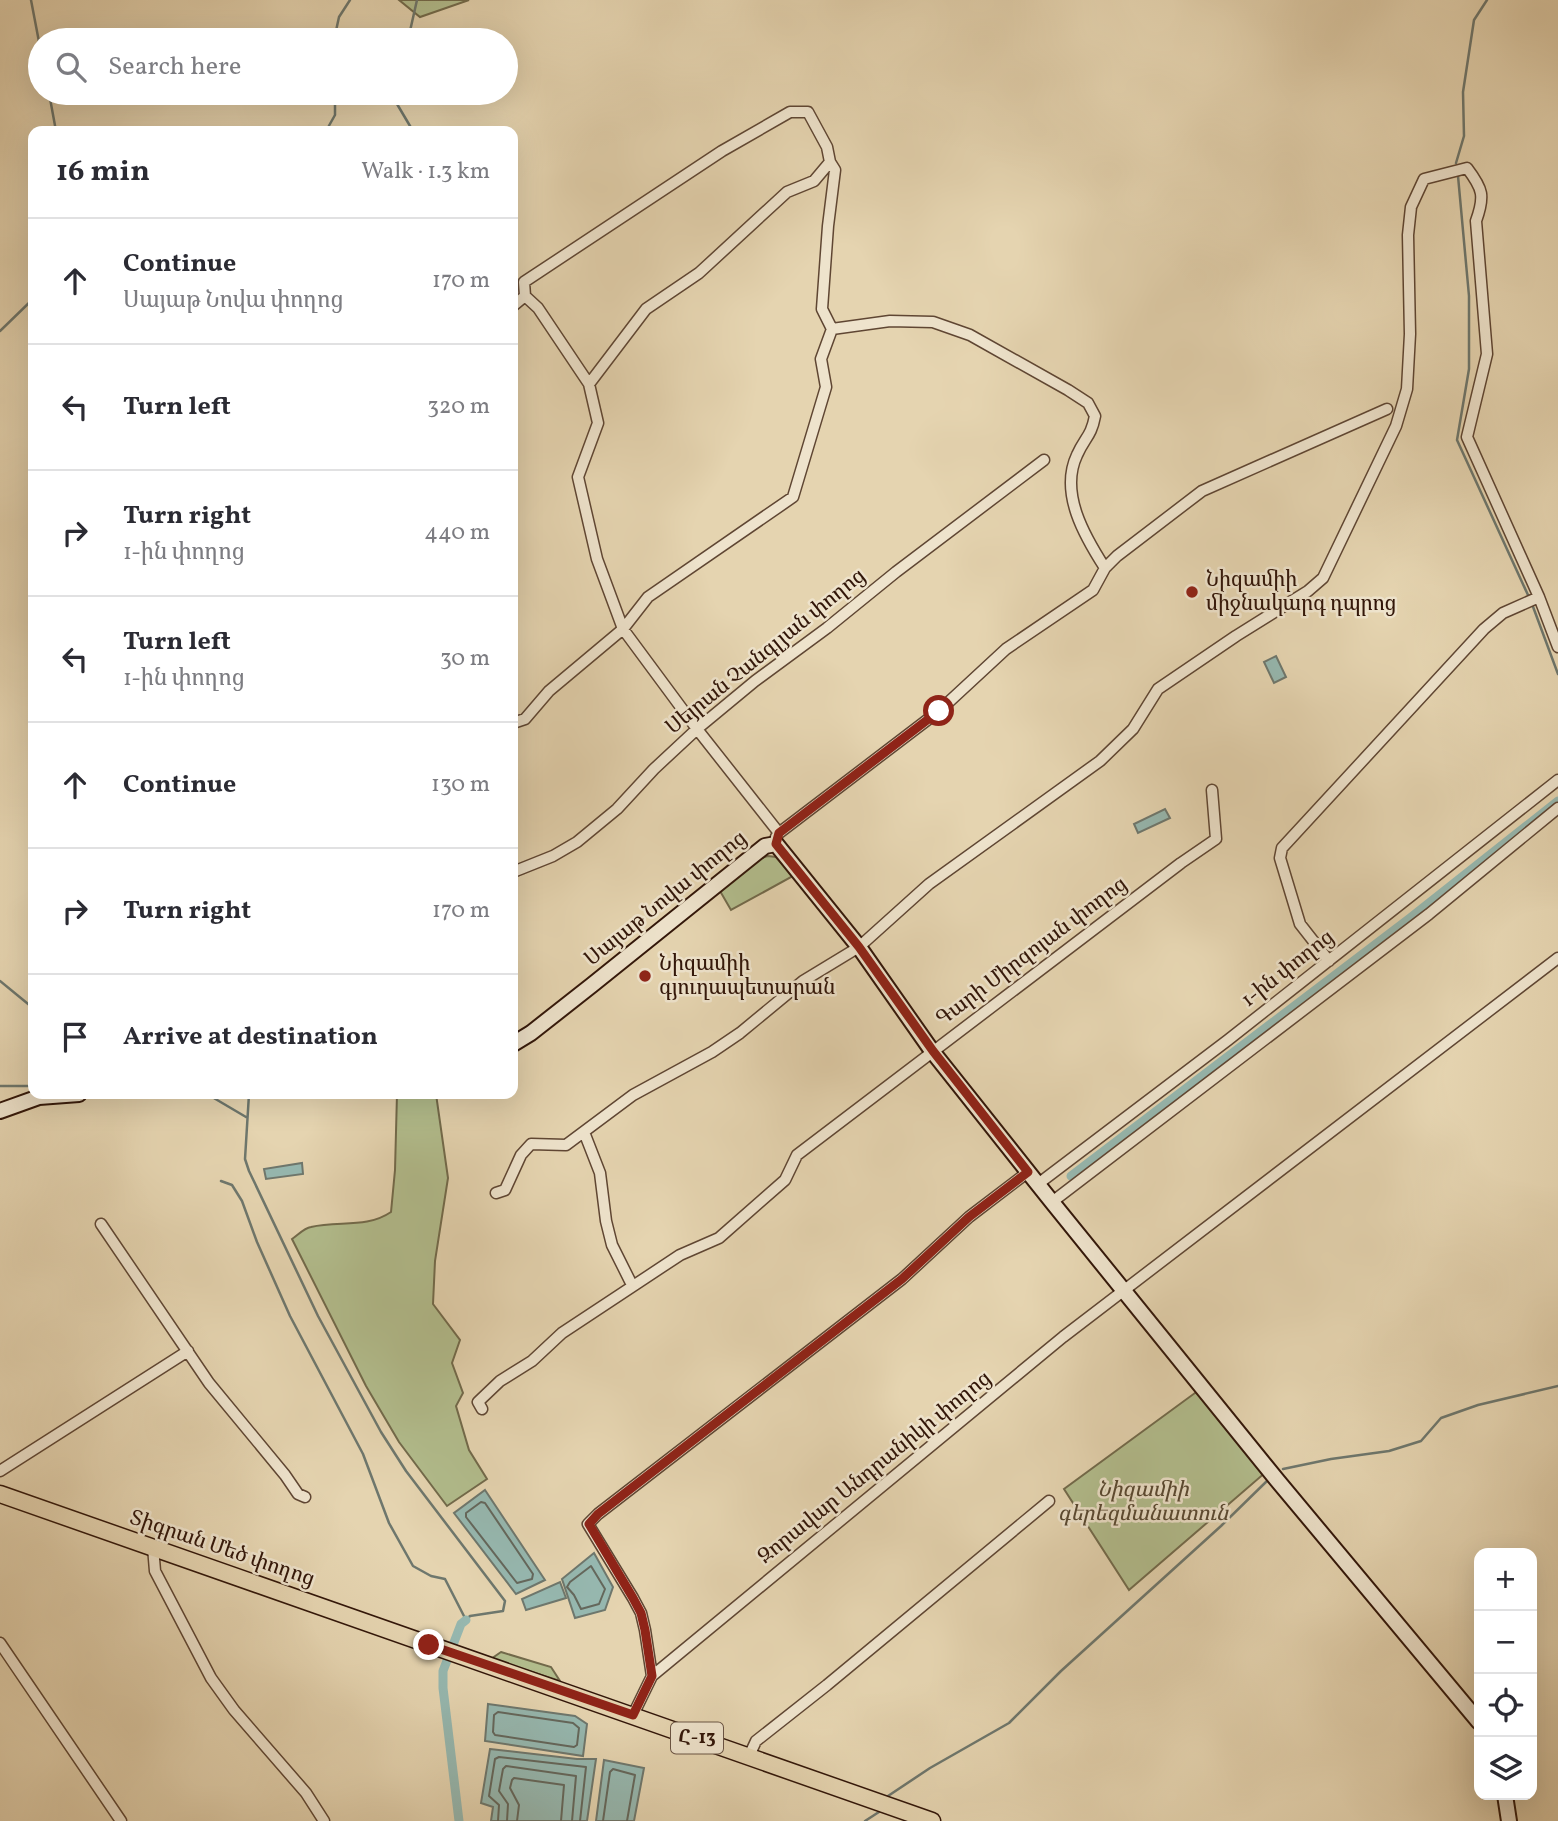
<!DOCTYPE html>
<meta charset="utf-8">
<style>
:root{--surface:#fff;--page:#f7f7f7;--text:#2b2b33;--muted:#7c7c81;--line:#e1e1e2}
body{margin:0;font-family:Vollkorn,"Noto Serif Armenian",serif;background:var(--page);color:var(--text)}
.controls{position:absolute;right:21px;bottom:21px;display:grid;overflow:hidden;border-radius:14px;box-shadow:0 7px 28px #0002}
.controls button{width:63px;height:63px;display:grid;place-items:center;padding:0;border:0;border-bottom:2px solid var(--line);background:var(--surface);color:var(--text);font:35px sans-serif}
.stop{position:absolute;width:21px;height:21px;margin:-16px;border:5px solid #8f2418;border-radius:50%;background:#fff}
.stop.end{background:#8f2418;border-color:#fff;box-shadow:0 2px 7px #0008}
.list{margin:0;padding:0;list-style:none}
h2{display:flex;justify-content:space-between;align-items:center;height:91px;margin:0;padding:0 28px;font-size:30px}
h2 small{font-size:23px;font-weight:400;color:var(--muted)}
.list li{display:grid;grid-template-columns:46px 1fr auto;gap:21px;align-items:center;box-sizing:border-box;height:126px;padding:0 28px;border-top:2px solid var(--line)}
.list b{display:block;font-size:26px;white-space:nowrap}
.list p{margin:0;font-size:23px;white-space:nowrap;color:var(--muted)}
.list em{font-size:23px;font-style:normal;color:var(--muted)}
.icon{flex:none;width:38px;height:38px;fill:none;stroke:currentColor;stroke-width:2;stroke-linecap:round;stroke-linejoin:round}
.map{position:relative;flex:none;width:1558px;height:1821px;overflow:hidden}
.search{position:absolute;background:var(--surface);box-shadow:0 7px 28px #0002;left:28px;top:28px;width:490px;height:77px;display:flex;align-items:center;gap:18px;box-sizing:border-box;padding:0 24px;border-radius:38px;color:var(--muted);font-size:26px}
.panel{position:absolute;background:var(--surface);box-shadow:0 7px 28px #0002;left:28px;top:126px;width:490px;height:973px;border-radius:14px}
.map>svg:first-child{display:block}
.green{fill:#b2bd8d;stroke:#726a4b;stroke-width:2}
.water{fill:#96b8b0;stroke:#6e776d;stroke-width:2}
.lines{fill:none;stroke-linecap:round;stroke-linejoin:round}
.shore{stroke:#64675c;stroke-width:2}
.stream{stroke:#6e776d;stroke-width:2.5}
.canal{stroke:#96b8b0;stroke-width:9}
.minor-casing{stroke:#5f4633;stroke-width:13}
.secondary-casing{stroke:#321609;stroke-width:18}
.primary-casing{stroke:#321609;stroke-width:19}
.minor{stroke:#eee3cc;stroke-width:10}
.secondary{stroke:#eee3cc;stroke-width:14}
.primary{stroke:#e5d4b0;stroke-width:16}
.route{stroke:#8f2418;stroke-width:9}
.poi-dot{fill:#8f2418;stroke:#eee3cc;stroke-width:2.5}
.labels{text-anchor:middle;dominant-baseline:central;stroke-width:5;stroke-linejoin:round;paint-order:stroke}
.shield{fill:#eee3cc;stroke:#6a5444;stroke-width:2}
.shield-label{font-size:19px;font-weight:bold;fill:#321609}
.poi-label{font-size:21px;fill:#321609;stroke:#eee3cc;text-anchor:start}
.street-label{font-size:21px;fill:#321609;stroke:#eee3cc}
.park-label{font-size:21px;font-style:italic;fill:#584831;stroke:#eee3cc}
</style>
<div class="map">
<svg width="1558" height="1821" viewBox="0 0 1558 1821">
<rect width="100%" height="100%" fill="#e5d4b0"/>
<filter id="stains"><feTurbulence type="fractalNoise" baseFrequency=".00286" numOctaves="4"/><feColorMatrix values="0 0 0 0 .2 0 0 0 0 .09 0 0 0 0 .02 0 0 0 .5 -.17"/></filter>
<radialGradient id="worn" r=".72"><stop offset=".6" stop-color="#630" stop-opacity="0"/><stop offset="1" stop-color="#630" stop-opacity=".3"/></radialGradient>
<!-- green -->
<path class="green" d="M399,0H469L420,17Z
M768,856L776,857L793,876L731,910L720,891L761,858Z
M397,1094H436L448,1178L435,1261L433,1304L460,1340L452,1363L463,1393L456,1406L469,1450L487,1479L447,1506L399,1442L366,1386L292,1239C298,1235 304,1228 311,1227C338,1220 366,1229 391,1212L395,1170Z
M1199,1390L1266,1472L1129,1590L1064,1489Z
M501,1652L551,1667L560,1681L491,1659Z"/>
<!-- water -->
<path class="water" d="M1276,656L1286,677L1274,683L1264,662Z
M1165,809L1170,818L1138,833L1134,824Z
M302,1163L303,1174L266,1179L264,1169Z
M485,1490L545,1580L516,1594L454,1513Z
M594,1553L613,1587L605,1610L575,1618L562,1579Z
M560,1582L566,1598L526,1610L522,1599Z
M488,1704L575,1716L587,1724L583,1756L485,1741Z
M490,1749L577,1759H596L587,1821H491L493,1807L481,1803Z
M604,1760L644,1768L634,1821H596Z"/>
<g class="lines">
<!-- shore -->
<path class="shore" d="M481,1502L485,1503L533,1574L532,1579L517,1583L466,1517V1513Z
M591,1566L605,1589L599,1604L581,1609L574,1595L567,1587L570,1582Z
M498,1712L573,1723L579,1728L577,1745L574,1747L495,1735L493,1732L494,1715Z
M498,1821L499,1805L489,1796L495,1759L499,1757L586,1767L580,1821
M507,1821L508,1804L499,1791L503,1769L506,1766L576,1776L572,1821
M517,1821L519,1805L510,1788L512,1780L514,1778L564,1785L561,1821
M603,1821L610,1772L613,1769L635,1775L627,1821"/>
<!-- stream -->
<path class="stream" d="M31,0L40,47
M334,40L339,17L350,0
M408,40L417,0
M49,93L56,131
M399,93L397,104L413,131
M326,131L335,115V93
M1456,163L1464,136L1463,92L1474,20L1487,0
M1458,176L1469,296V369L1457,440L1528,595
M0,331L33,299
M1532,604L1558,674
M0,981L33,1008
M0,1086H33
M207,1094L246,1117
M221,1181L232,1185L242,1201L257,1242L290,1316L363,1454L389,1523L413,1566L431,1576L445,1579L466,1620L470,1616L503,1611L505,1601L406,1471L381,1432L318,1316L249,1171L245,1159L249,1094
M1283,1469L1331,1459L1389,1451L1421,1441L1441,1418L1478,1405L1558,1386
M888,1796L930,1768L1009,1723L1061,1671L1221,1526L1268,1480
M865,1821L882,1810"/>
<!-- canal -->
<path class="canal" d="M1071,1176L1410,918L1558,801
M459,1821L443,1688V1671L461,1624L466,1620"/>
<!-- minor casing -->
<g class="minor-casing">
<path id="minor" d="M830,162L835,170L828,226L822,309L832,329
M513,306L525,296
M832,329L890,321L933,322L970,335L1068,390L1088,403L1095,416C1091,437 1085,437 1077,455C1059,493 1085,537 1105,568
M589,384L646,309L699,273L787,192L814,181L830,162L827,147L808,112H790L722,151L524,282L525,296L538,308L589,384L598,423L578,477L597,559L623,629L697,729L779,833
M513,723L525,719L549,691L623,629L648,597L793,497L826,387L821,359L832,329
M776,837L779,833L939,711L1006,649L1093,590L1105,568L1117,556L1202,491L1387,409
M513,872L553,856L577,842L617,809L654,769L697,729L755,681L827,628L896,572L1044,460
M1329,961L1300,924L1280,858L1282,848L1484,629L1503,613L1539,597
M584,1132L600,1173L606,1221L612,1245L632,1285
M1038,1184L1228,1040L1558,780
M496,1193L505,1190L521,1155L531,1144L566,1145L633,1095L712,1052L740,1033L803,981L859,947L929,884L1100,761L1133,729L1158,689L1236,636L1308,591L1323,578L1396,426L1407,389L1410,334L1408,235L1411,207L1424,179L1467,168C1483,189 1485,196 1476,221L1487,354L1467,437L1539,597L1558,647
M1052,1202L1429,914L1558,808
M101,1224L209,1383L285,1475L298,1494L305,1497
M482,1409L478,1402L500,1381L532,1361L562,1333L680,1255L719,1238L785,1180L797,1155L1181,863L1216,839L1212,790
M0,1471L188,1351
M153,1547L155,1571L211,1678L234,1710L306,1793L324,1821
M0,1643L121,1821
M652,1676L1063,1337L1558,958
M633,1715L652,1676L645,1630L641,1613L633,1598L588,1524L598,1514L902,1279L969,1217L1028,1172
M749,1756L756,1741L827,1685L1049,1501"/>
</g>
<!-- secondary casing -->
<g class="secondary-casing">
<path id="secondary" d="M513,1044L531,1033L592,985L765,846L776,844L859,947L932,1051L1052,1202L1277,1480L1479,1722
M0,1111L39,1097L79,1094
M1505,1795L1509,1821"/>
</g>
<!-- primary casing -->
<g class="primary-casing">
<path id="primary" d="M0,1494L932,1821"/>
</g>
<!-- minor -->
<use href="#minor" class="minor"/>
<!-- secondary -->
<use href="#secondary" class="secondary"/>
<!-- primary -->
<use href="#primary" class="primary"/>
</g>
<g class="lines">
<!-- route -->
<path class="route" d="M429,1645L633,1715L652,1676L645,1630L641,1613L633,1598L589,1524L598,1514L902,1279L969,1217L1028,1172L933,1051L859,947L776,844L779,833L939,711"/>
</g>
<!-- markers -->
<g class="poi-dot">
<circle cx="1192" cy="592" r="7"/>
<circle cx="645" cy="976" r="7"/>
</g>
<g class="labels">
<!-- shield labels -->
<rect class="shield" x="671" y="1722.5" width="52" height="31" rx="5"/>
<g class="shield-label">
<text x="697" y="1738">Հ-13</text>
</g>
<!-- poi labels -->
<g class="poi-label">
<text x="1206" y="580">Նիզամիի<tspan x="1206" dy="24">միջնակարգ դպրոց</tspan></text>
<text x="659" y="964">Նիզամիի<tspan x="659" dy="24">գյուղապետարան</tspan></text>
</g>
<!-- street labels -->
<g class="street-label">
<text transform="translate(766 652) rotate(-39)">Սեյրան Չանգլյան փողոց</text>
<text transform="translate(666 899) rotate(-39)">Սայաթ Նովա փողոց</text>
<text transform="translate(1032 952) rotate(-37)">Գարի Միրզոյան փողոց</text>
<text transform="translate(1288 969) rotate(-38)">1-ին փողոց</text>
<text transform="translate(875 1468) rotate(-39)">Զորավար Անդրանիկի փողոց</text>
<text transform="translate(222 1549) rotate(19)">Տիգրան Մեծ փողոց</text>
</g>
<!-- park labels -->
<g class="park-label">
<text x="1143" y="1490">Նիզամիի<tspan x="1143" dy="24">գերեզմանատուն</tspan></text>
</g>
</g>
<rect width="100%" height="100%" filter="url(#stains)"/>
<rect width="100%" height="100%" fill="url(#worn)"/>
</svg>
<div class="controls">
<button>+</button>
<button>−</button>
<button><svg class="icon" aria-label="locate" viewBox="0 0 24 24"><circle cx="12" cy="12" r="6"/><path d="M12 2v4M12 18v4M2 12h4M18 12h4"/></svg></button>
<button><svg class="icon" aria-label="layers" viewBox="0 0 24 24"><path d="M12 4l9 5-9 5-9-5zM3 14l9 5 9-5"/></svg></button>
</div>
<div class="stop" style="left:939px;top:711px"></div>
<div class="stop end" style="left:429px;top:1645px"></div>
<div class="search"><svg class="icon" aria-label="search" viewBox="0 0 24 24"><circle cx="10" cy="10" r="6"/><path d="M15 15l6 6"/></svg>Search here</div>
<section class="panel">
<h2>16 min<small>Walk · 1.3 km</small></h2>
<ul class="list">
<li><svg class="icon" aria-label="ahead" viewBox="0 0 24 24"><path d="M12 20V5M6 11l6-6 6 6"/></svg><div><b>Continue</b><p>Սայաթ Նովա փողոց</p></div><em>170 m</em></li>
<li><svg class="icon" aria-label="left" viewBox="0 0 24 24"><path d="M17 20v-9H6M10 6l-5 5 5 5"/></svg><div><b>Turn left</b></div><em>320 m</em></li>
<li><svg class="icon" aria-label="right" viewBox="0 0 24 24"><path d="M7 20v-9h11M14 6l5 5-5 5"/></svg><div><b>Turn right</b><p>1-ին փողոց</p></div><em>440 m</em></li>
<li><svg class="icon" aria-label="left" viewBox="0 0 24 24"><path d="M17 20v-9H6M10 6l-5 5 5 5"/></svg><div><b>Turn left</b><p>1-ին փողոց</p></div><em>30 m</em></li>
<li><svg class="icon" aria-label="ahead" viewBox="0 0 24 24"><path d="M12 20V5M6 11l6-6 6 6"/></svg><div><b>Continue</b></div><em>130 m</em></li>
<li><svg class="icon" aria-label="right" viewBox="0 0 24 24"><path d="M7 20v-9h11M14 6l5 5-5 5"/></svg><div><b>Turn right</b></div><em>170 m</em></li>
<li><svg class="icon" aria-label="arrive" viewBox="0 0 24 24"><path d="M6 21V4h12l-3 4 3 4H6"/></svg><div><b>Arrive at destination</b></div></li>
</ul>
</section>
</div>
